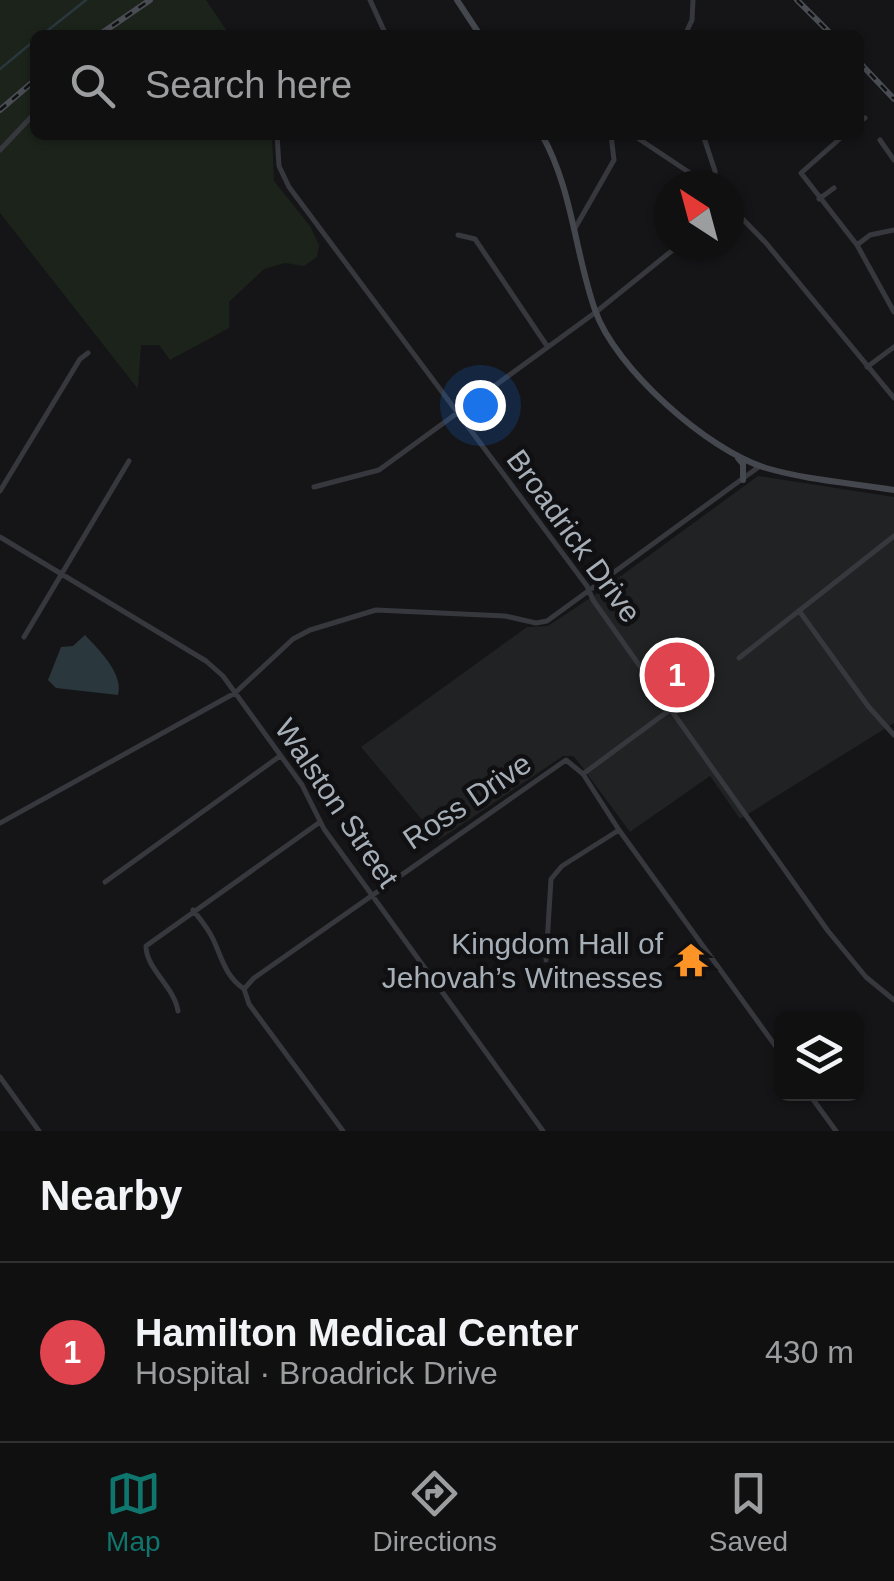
<!DOCTYPE html>
<meta charset="utf-8">
<style>
:root{--surface:#101011;--page:#19191a;--text:#f1f3f6;--muted:#9c9d9f;--line:#303031;--accent:#0f766e}
body{margin:0;font-family:Arial,sans-serif;background:var(--page);color:var(--text)}
.controls{position:absolute;right:30px;bottom:30px;display:grid;overflow:hidden;border-radius:15px;box-shadow:0 2px 8px #0004}
.controls button{width:90px;height:90px;display:grid;place-items:center;padding:0;border:0;border-bottom:2px solid var(--line);background:var(--surface);color:var(--text);font:50px sans-serif}
.compass{position:absolute;left:654px;top:170px;width:90px;height:90px;border-radius:50%;background:var(--surface);box-shadow:0 2px 8px #0004;rotate:324deg}
.you{position:absolute;left:480px;top:405px;width:35px;height:35px;margin:-25px;border:8px solid #fff;border-radius:50%;background:#1a73e8;box-shadow:0 0 0 15px #1a73e833}
.badge{display:grid;place-items:center;width:65px;height:65px;border-radius:50%;background:var(--accent);color:#fff;font-size:32px;font-weight:700}
.pin{position:absolute;translate:-50% -50%;border:5px solid #fff;box-shadow:0 2px 10px #0006}
.list{margin:0;padding:0;list-style:none}
h2{display:flex;justify-content:space-between;align-items:center;height:130px;margin:0;padding:0 40px;font-size:42px}
h2 small{font-size:32px;font-weight:400;color:var(--muted)}
.list li{display:grid;grid-template-columns:65px 1fr auto;gap:30px;align-items:center;box-sizing:border-box;height:180px;padding:0 40px;border-top:2px solid var(--line)}
.list b{display:block;font-size:38px;white-space:nowrap}
.list p{margin:0;font-size:32px;white-space:nowrap;color:var(--muted)}
.list em{font-size:32px;font-style:normal;color:var(--muted)}
.icon{flex:none;width:55px;height:55px;fill:none;stroke:currentColor;stroke-width:2;stroke-linecap:round;stroke-linejoin:round}
.map{position:relative;flex:none;width:894px;height:1131px;overflow:hidden}
.search{position:absolute;background:var(--surface);box-shadow:0 2px 8px #0004;left:30px;right:30px;top:30px;height:110px;display:flex;align-items:center;gap:25px;box-sizing:border-box;padding:0 35px;border-radius:15px;color:var(--muted);font-size:38px}
.sheet{height:310px;background:var(--surface)}
nav{display:flex;justify-content:space-around;align-items:center;box-sizing:border-box;height:140px;border-top:2px solid var(--line);background:var(--surface);font-size:28px;color:var(--muted)}
nav a{display:grid;justify-items:center;gap:5px}
nav .on{color:var(--accent)}
.map>svg:first-child{display:block}
.built{fill:#212224}
.green{fill:#1b231b}
.water{fill:#2a373c}
.lines{fill:none;stroke-linecap:round;stroke-linejoin:round}
.stream{stroke:#2a373c;stroke-width:2.5}
.minor{stroke:#36383d;stroke-width:5}
.tertiary{stroke:#36383d;stroke-width:5}
.secondary{stroke:#44474d;stroke-width:6}
.rail-casing{stroke:#494c52;stroke-width:6}
.rail{stroke:#101012;stroke-width:2.5;stroke-dasharray:8;stroke-linecap:butt}
.labels{text-anchor:middle;dominant-baseline:central;stroke-width:9;stroke-linejoin:round;paint-order:stroke}
.street-label{font-size:30px;fill:#a6afb8;stroke:#101012}
.poi-label{font-size:30px;fill:#a6afb8;stroke:#101012;text-anchor:end}
</style>
<div class="map">
<svg width="894" height="1131" viewBox="0 0 894 1131">
<rect width="100%" height="100%" fill="#151517"/>
<!-- built -->
<path class="built" d="M758,476L894,497V723L740,819L710,776L630,832L577,760L573,756H563L439,840L361,747L527,627L548,626L599,592Z"/>
<!-- green -->
<path class="green" d="M0,0H206L227,31L225,35H35V135H272L274,181L310,226L319,245L317,257L304,266L285,263L264,269L229,302V328L170,360L159,345H141L138,389L0,213Z"/>
<!-- water -->
<path class="water" d="M85,635C99,650 124,674 118,695L56,688L48,680L61,647L73,646Z"/>
<g class="lines">
<!-- stream -->
<path class="stream" d="M42,35L86,0
M0,69L35,40"/>
<!-- minor -->
<path class="minor" d="M370,0L386,35
M685,35L692,20L693,0
M859,122L865,118
M277,135L279,166L289,187L587,586L593,600L828,931L866,977L894,1000
M633,135L708,185
M703,135L715,171V185
M844,135L801,173L857,245L894,312
M880,140L894,160
M819,199L834,188
M729,205L766,243L894,398
M574,230L614,160L611,135
M458,235L475,239L547,346
M857,245L870,235L894,230
M867,367L894,347
M314,487L379,470L596,312L679,245
M0,491L80,359L88,353
M0,537L206,661L223,676L302,785L324,829L543,1131
M800,612L868,706L894,735
M24,637L129,461
M739,658L894,536
M583,774L671,709
M0,823L235,693L293,639L310,630L376,610L505,616L536,623L547,621L760,466
M105,882L280,756
M193,910C200,919 208,928 213,939C222,958 225,976 244,989
M546,960L551,879L562,866L619,830
M178,1011C174,986 146,969 146,946L320,822
M809,1094L836,1131
M343,1131L249,1004L244,989L254,978L566,760L583,774L619,830L782,1055"/>
<!-- tertiary -->
<path class="tertiary" d="M0,150L35,113
M0,1077L39,1131"/>
<!-- secondary -->
<path class="secondary" d="M457,0L480,35
M542,135C572,188 575,253 595,310C615,368 707,450 766,468C807,480 852,483 894,490
M738,458L743,464V480"/>
<!-- rail casing -->
<g class="rail-casing">
<path id="rail" d="M797,0L832,35
M99,35L150,0
M859,62L894,99
M0,110L35,80"/>
</g>
<!-- rail -->
<use href="#rail" class="rail"/>
</g>
<!-- icons -->
<defs>
<g id="temple-bare" transform="scale(2.7)"><path d="M0-6L5-2H3V0L6.5 2.5H4V6H1.5V3h-3V6H-4V2.5H-6.5L-3 0V-2H-5Z" fill="#fe9326" stroke="#101012" stroke-width="2.5" paint-order="stroke"/></g>
</defs>
<g fill-rule="evenodd">
<use href="#temple-bare" x="691" y="960"/>
</g>
<g class="labels">
<!-- street labels -->
<g class="street-label">
<text transform="translate(574 536) rotate(54)">Broadrick Drive</text>
<text transform="translate(467 801) rotate(-34)">Ross Drive</text>
<text transform="translate(337 803) rotate(56)">Walston Street</text>
</g>
<!-- poi labels -->
<g class="poi-label">
<text x="663" y="943">Kingdom Hall of<tspan x="663" dy="34">Jehovah’s Witnesses</tspan></text>
</g>
</g>
</svg>
<div class="controls">
<button><svg class="icon" aria-label="layers" viewBox="0 0 24 24"><path d="M12 4l9 5-9 5-9-5zM3 14l9 5 9-5"/></svg></button>
</div>
<svg class="compass" viewBox="-18 -18 36 36"><path d="M0-13l5 13h-10z" fill="#e53935"/><path d="M0 13l5-13h-10z" fill="#9c9d9f"/></svg>
<div class="you"></div>
<div class="pin badge" style="left:677px;top:675px;background:#e0444e">1</div>
<div class="search"><svg class="icon" aria-label="search" viewBox="0 0 24 24"><circle cx="10" cy="10" r="6"/><path d="M15 15l6 6"/></svg>Search here</div>
</div>
<section class="sheet">
<h2>Nearby<small></small></h2>
<ul class="list">
<li><span class="badge" style="background:#e0444e">1</span><div><b>Hamilton Medical Center</b><p>Hospital · Broadrick Drive</p></div><em>430 m</em></li>
</ul>
</section>
<nav>
<a class="on"><svg class="icon" aria-label="map" viewBox="0 0 24 24"><path d="M3 6l6-2 6 2 6-2v14l-6 2-6-2-6 2zM9 4v14M15 6v14"/></svg>Map</a>
<a><svg class="icon" aria-label="directions" viewBox="0 0 24 24"><path d="M12 3l9 9-9 9-9-9zM9 14v-3h6M13 9l2 2-2 2"/></svg>Directions</a>
<a><svg class="icon" aria-label="saved" viewBox="0 0 24 24"><path d="M7 4h10v16l-5-4-5 4z"/></svg>Saved</a>
</nav>
